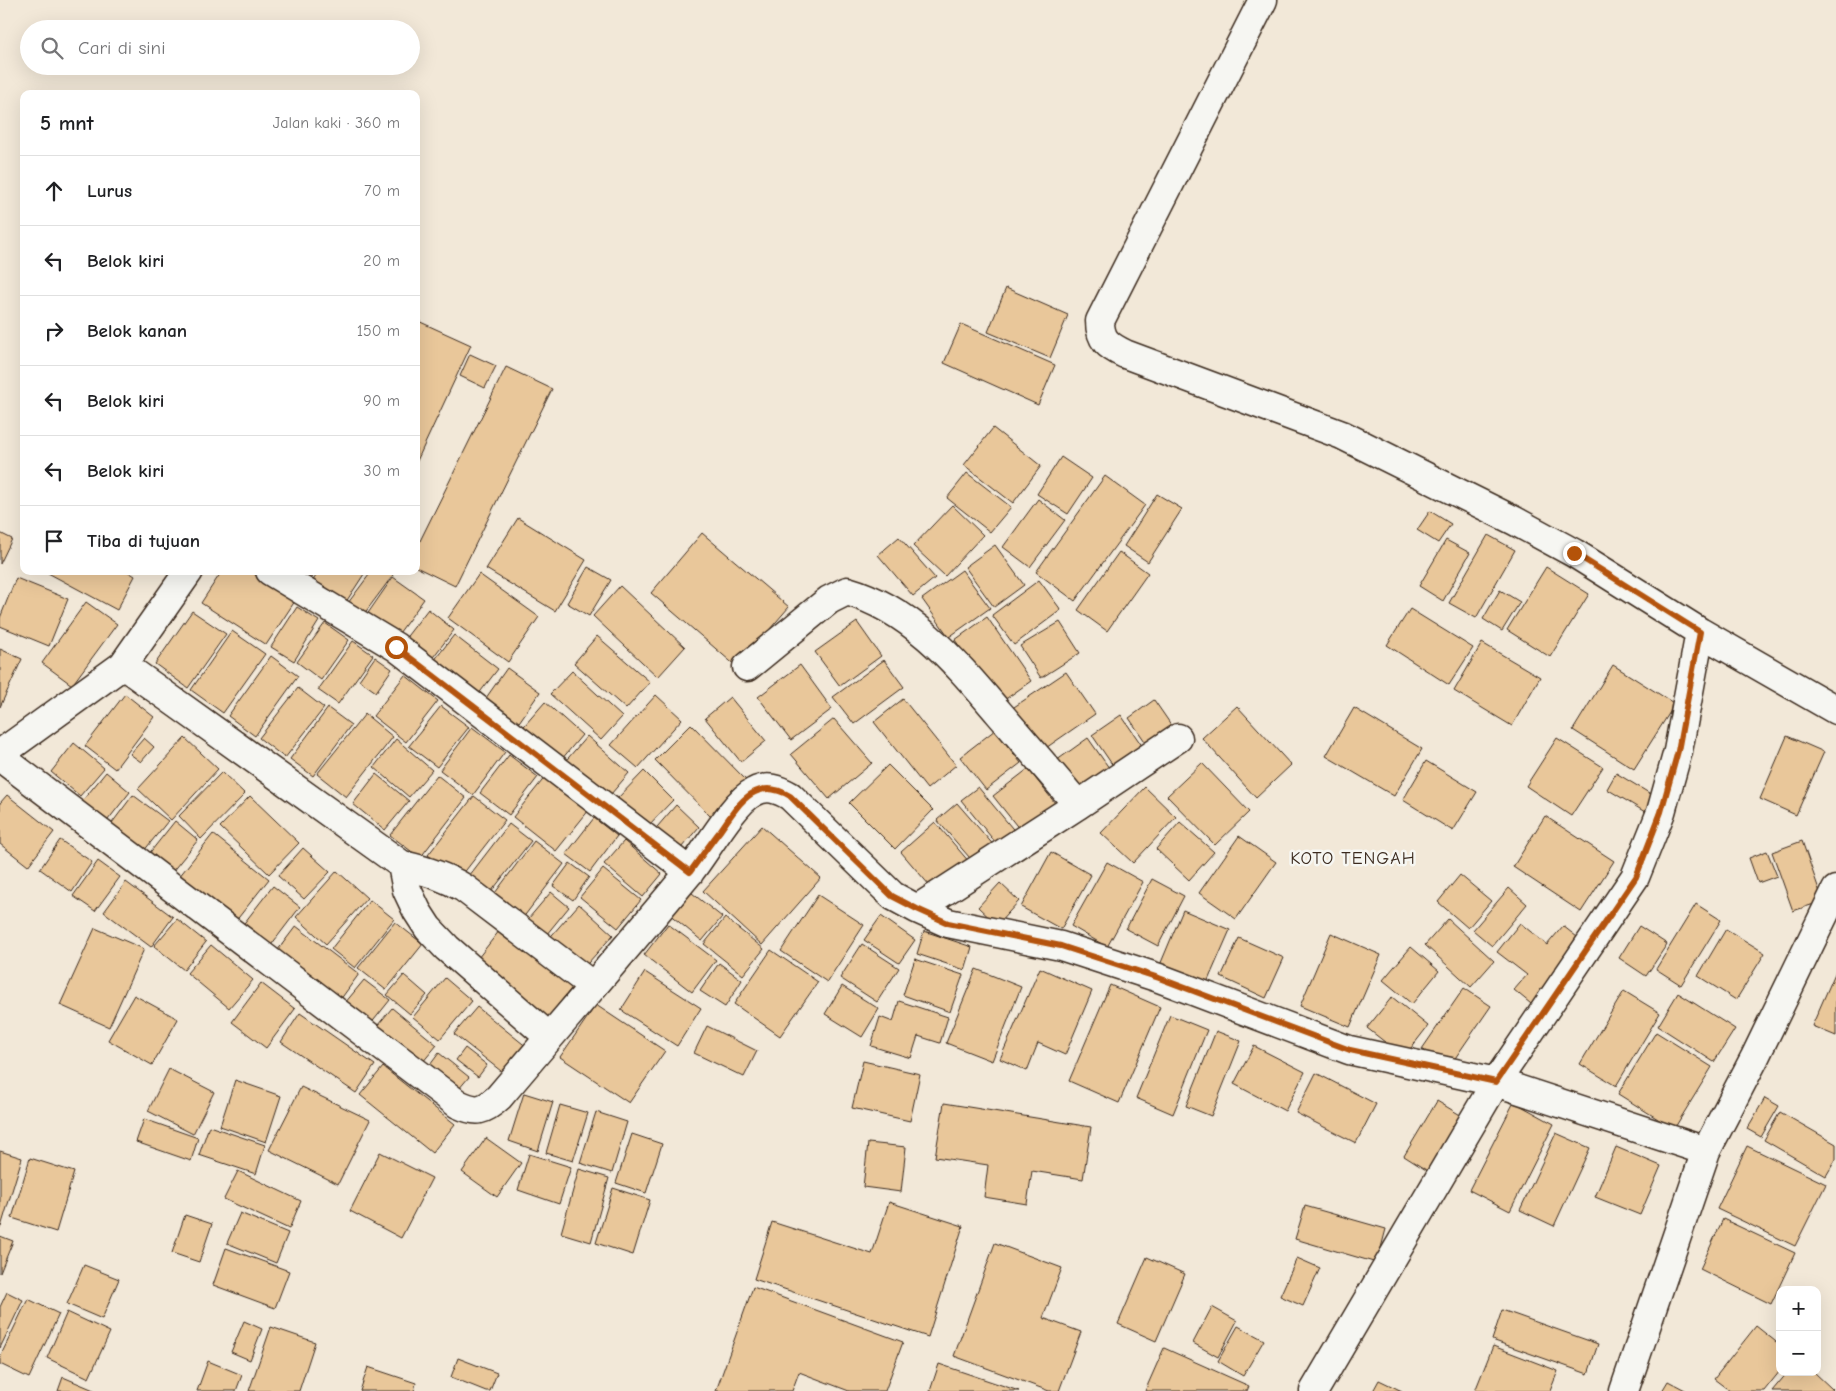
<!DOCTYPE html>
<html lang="id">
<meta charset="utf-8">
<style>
:root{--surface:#fff;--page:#f2f2f2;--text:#202124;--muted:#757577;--line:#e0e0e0}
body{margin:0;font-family:"Comic Neue",sans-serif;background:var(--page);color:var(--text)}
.controls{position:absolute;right:15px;bottom:15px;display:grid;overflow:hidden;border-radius:10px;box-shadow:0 5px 20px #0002}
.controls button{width:45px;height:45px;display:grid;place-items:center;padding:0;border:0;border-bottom:1px solid var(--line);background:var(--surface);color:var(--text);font:25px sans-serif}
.stop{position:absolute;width:15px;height:15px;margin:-11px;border:4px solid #b45309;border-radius:50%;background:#fff}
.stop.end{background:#b45309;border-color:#fff;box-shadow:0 1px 5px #0008}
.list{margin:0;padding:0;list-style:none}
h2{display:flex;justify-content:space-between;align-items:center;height:65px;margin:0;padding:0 20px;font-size:21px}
h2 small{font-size:16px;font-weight:400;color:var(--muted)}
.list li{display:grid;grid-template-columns:32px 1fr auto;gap:15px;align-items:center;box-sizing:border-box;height:70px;padding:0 20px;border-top:1px solid var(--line)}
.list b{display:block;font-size:19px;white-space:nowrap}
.list em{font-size:16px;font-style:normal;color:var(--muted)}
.icon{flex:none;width:28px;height:28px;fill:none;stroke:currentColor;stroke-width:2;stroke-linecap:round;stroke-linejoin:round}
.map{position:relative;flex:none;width:1836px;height:1391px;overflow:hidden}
.search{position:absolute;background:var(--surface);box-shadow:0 5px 20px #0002;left:20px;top:20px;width:400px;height:55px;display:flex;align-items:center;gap:12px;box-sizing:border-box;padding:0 18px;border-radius:28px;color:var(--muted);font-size:19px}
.panel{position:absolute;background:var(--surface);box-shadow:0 5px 20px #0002;left:20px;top:90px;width:400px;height:485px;border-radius:10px}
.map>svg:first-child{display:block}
.building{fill:#e9c79a;stroke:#3b2a1e}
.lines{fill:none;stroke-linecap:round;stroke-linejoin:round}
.minor-casing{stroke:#3b2a1e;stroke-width:31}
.minor{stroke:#f6f6f2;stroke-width:28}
.route{stroke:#b45309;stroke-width:6}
.labels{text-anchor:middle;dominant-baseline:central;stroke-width:5;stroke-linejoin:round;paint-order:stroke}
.quarter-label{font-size:18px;letter-spacing:1px;fill:#3b2a1e;stroke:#f6f6f2}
</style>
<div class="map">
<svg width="1836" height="1391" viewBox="0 0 1836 1391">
<rect width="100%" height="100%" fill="#f2e8d8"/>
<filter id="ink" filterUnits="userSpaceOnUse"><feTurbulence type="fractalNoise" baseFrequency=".02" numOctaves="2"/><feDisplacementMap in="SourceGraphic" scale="10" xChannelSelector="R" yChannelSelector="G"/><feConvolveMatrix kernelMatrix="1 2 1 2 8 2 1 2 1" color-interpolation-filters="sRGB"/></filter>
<g filter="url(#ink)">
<!-- building -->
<path class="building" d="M1006,288L1068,315L1050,358L988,332Z
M416,320L471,345L416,463Z
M961,324L1055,365L1038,405L944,363Z
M470,354L496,366L485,388L460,376Z
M506,367L552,389L455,586L416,567V549Z
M993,428L1041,466L1013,503L964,465Z
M1061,457L1092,478L1068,514L1037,494Z
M967,473L1011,507L990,532L947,498Z
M1105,476L1145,505L1075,601L1036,572Z
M1157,494L1182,509L1148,562L1124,546Z
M1038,499L1065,520L1030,567L1003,547Z
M952,505L983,535L945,576L913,546Z
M1430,511L1451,524L1438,543L1417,530Z
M518,518L586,560L555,611L486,569Z
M0,533L12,539L0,564Z
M702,533L789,607L737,667L651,593Z
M1488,535L1515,550L1476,618L1449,603Z
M899,537L935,578L913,596L878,555Z
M1446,540L1470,553L1443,601L1419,586Z
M995,545L1024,585L994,607L965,567Z
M1119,552L1148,573L1107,631L1078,610Z
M588,567L611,580L589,616L567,603Z
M1546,567L1589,594L1550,657L1507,630Z
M962,570L990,608L949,637L922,599Z
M49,571H127L135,576L117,610L48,573Z
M222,571H250L295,601L266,645L201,603Z
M284,571H315L307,585Z
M319,571H366L342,608L309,587Z
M372,571H388L393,575L361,618L345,607Z
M479,574L539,617L508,662L448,618Z
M393,577L424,599L394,640L364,619Z
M16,578L68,599L49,646L0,626V618Z
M1039,580L1061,610L1014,645L992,615Z
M620,586L685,647L658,677L593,616Z
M1500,590L1520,602L1502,631L1483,619Z
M86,602L117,624L72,685L42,663Z
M297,607L319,621L294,661L271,647Z
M428,609L454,630L427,665L401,644Z
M1410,609L1473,648L1449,685L1387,645Z
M192,611L226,634L188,688L155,664Z
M987,617L1031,681L1000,703L955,640Z
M857,622L881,656L840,686L815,652Z
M1060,622L1080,653L1041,678L1020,646Z
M325,623L349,640L321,680L297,662Z
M232,631L265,654L223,713L191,690Z
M454,635L498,669L474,700L430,666Z
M597,636L650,682L626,709L574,663Z
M353,641L373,655L338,704L318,690Z
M1482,643L1540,677L1512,726L1454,691Z
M0,649L22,659L0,707Z
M271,656L298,676L255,736L228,716Z
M375,657L392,669L376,692L359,680Z
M884,660L904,687L854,724L833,697Z
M800,665L832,709L791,740L758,697Z
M1613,665L1675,704L1634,769L1573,730Z
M507,668L540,692L515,728L481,705Z
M572,671L622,717L601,740L550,694Z
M1066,672L1095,714L1040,752L1011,709Z
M405,675L438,701L406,742L373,716Z
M298,688L324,708L285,758L259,738Z
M125,694L154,717L115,769L85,746Z
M656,695L682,719L638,768L611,745Z
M730,697L766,741L741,762L705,718Z
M903,699L956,765L927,789L874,722Z
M1154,700L1176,732L1151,750L1129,718Z
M545,702L582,735L556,766L518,733Z
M441,706L469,727L437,767L409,746Z
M1237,706L1291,765L1256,798L1202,738Z
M328,708L351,725L313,776L290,759Z
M1354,708L1422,749L1394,796L1326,756Z
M365,714L393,737L346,797L317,774Z
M1121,715L1147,753L1118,773L1092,735Z
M834,719L872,763L829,799L791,754Z
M691,724L747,781L711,817L655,760Z
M472,727L505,752L473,795L440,770Z
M995,730L1021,763L986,790L960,757Z
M587,736L629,773L605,801L563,764Z
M1787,736L1824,752L1796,815L1760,799Z
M144,738L154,747L141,762L130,754Z
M185,738L218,769L171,820L138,789Z
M1088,738L1114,775L1079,800L1053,763Z
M1557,738L1603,767L1571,816L1526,786Z
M396,739L432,770L409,797L374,767Z
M74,743L104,768L80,796L51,772Z
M509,755L538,777L509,815L480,793Z
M1426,761L1477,792L1453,831L1403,800Z
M1202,763L1249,812L1215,845L1167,796Z
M888,765L933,810L895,849L849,803Z
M1028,769L1059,808L1024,835L993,796Z
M644,771L673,800L645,829L615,801Z
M106,772L130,792L100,830L75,810Z
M222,772L245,794L201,839L179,816Z
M1616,773L1659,799L1650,815L1607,789Z
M376,774L409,801L385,830L353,804Z
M437,775L466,798L420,858L390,835Z
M546,776L589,810L556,851L513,817Z
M978,787L1017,834L1000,848L961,800Z
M1145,787L1176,817L1133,863L1101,833Z
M7,795L54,832L28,866L0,844V803Z
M133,795L168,821L139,857L106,831Z
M250,796L299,843L269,874L220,827Z
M474,796L505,820L459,879L428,855Z
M957,803L996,848L976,865L937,820Z
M676,805L699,827L675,855L651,834Z
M1545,816L1614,861L1581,912L1513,867Z
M594,818L617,836L590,872L566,854Z
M175,821L198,840L167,878L144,860Z
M935,822L970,863L936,893L901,852Z
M1180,822L1214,852L1189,880L1156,849Z
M509,824L531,841L487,897L466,880Z
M762,826L821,878L762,945L703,891Z
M213,834L269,879L231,927L175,882Z
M1239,836L1276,862L1236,919L1199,893Z
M60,840L92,862L72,892L40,869Z
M534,841L564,864L519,923L489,901Z
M624,841L662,874L643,897L604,864Z
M1802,841L1823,901L1793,911L1772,852Z
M303,848L330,872L304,899L278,876Z
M1767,851L1777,876L1758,883L1749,858Z
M1051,852L1091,875L1061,929L1021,907Z
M98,861L120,877L95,911L73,896Z
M1107,862L1143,882L1107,947L1071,926Z
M570,863L589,877L573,900L553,886Z
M603,869L641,900L618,928L580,897Z
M337,871L367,898L326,944L296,917Z
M1460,875L1491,901L1468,928L1438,902Z
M1152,879L1184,896L1158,946L1126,929Z
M126,882L173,917L151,947L104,912Z
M1000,883L1019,901L997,925L978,907Z
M273,886L300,907L265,953L238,931Z
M1509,888L1527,904L1492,946L1473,930Z
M687,889L722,917L702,941L668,913Z
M551,892L569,907L542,940L523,925Z
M818,895L864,925L827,982L781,951Z
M370,900L394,919L355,968L331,949Z
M579,904L613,935L580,972L546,942Z
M1696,904L1721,920L1681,985L1656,969Z
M1183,910L1230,930L1206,985L1160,965Z
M881,916L915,940L899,963L864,940Z
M725,918L764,949L743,975L704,944Z
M177,919L206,942L184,970L154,946Z
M1448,919L1494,961L1471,987L1425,945Z
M395,922L423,944L386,990L358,968Z
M1520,923L1547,945L1563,926L1586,944L1536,1008L1514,990L1527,975L1497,952Z
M668,924L716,960L692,992L644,955Z
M296,926L359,974L335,1007L271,959Z
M503,926L574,985L542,1025L471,967Z
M1639,926L1667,944L1646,976L1619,958Z
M95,928L144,949L109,1027L60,1005Z
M1726,929L1765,953L1736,1000L1698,976Z
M924,931L972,947L965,970L917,954Z
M1331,933L1381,955L1350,1027L1300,1006Z
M1239,938L1284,958L1266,998L1221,977Z
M862,944L899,968L877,1002L840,978Z
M211,945L253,980L229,1008L187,973Z
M1411,947L1439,971L1412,1004L1383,980Z
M771,950L818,982L780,1036L734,1004Z
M915,959L963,975L950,1012L903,995Z
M719,963L742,980L725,1007L700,991Z
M1040,968L1092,991L1065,1055L1038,1043L1027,1071L1000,1059Z
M976,969L1021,987L992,1061L946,1043Z
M1836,971V1036L1812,1026Z
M645,972L701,1008L677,1046L621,1010Z
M404,975L427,995L410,1014L387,995Z
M445,978L472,1001L440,1039L413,1017Z
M364,980L390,1000L366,1030L340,1009Z
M261,983L295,1009L266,1048L232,1022Z
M1110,985L1160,1007L1119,1103L1069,1081Z
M842,986L879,1009L862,1037L825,1014Z
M1464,988L1491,1006L1449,1067L1422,1049Z
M1624,991L1660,1013L1616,1086L1580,1064Z
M1678,993L1735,1029L1714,1062L1658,1026Z
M134,995L178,1019L152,1065L108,1040Z
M1392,997L1428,1026L1404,1057L1367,1028Z
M899,1001L948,1017L940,1043L918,1036L911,1058L871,1046L880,1017L893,1022Z
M596,1005L665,1051L629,1103L560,1057Z
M477,1007L528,1048L506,1075L454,1034Z
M392,1008L437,1045L417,1069L373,1031Z
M300,1013L375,1065L356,1093L281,1042Z
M1170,1015L1207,1030L1173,1114L1136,1098Z
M707,1026L757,1051L744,1077L694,1053Z
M1216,1031L1241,1041L1211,1116L1186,1106Z
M1656,1032L1712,1067L1674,1129L1618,1094Z
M1254,1046L1305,1072L1285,1111L1234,1084Z
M465,1048L487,1065L478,1077L456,1060Z
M439,1053L469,1077L453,1096L424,1073Z
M863,1061L920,1074L910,1121L852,1108Z
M383,1067L455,1124L432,1153L360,1095Z
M169,1069L214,1092L193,1134L148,1111Z
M1316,1073L1376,1104L1356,1143L1296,1113Z
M235,1080L281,1096L266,1142L220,1126Z
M301,1087L370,1120L338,1184L269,1150Z
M524,1093L553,1102L538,1151L509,1141Z
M1765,1098L1779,1106L1761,1137L1747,1129Z
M1437,1101L1467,1119L1434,1175L1404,1156Z
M1514,1102L1554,1124L1510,1211L1469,1190Z
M944,1103L1091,1127L1083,1179L1032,1171L1027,1204L984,1197L988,1165L935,1157Z
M560,1105L588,1113L573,1161L546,1153Z
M596,1112L627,1122L612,1173L580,1163Z
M1780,1112L1836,1144V1159L1826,1176L1764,1140Z
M144,1119L198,1138L191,1161L136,1142Z
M209,1126L265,1145L256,1174L199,1155Z
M1556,1133L1590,1148L1554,1226L1520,1210Z
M632,1134L662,1144L646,1193L616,1183Z
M486,1138L521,1163L497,1197L462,1172Z
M868,1143L906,1147L901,1192L863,1187Z
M1747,1146L1826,1184L1795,1246L1717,1209Z
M1616,1147L1661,1166L1640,1215L1595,1197Z
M0,1151L22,1158L1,1227H0Z
M380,1152L432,1178L401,1238L350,1211Z
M529,1154L571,1167L559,1204L518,1190Z
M30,1158L74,1172L56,1232L12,1218Z
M579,1169L609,1178L591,1242L561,1233Z
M238,1171L301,1201L289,1229L224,1199Z
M613,1188L650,1200L633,1255L596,1243Z
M889,1202L963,1226L928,1337L754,1279L772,1222L872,1254Z
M1305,1206L1386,1229L1377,1263L1295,1239Z
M240,1213L288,1233L276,1263L227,1243Z
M185,1215L212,1224L199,1262L172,1253Z
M1723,1219L1795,1253L1771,1304L1700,1269Z
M0,1236L13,1241L0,1273Z
M995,1243L1062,1268L1043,1318L1081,1332L1059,1391H1049L954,1356Z
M226,1248L289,1271L275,1308L213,1285Z
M1147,1257L1185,1274L1156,1341L1118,1324Z
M1297,1258L1320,1268L1303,1306L1280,1296Z
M84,1265L119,1279L102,1319L67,1304Z
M753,1287L903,1342L885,1391H849L799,1372L792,1391H716Z
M7,1292L23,1300L0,1348V1307Z
M28,1299L59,1314L29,1378L0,1364V1357Z
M1212,1307L1237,1321L1218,1357L1193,1343Z
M1502,1310L1598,1344L1588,1374L1492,1340Z
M67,1312L110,1332L89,1378L47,1358Z
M244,1321L262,1329L250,1360L231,1352Z
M1238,1326L1264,1340L1243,1376L1218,1361Z
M1756,1326L1780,1345V1371L1764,1391H1730L1714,1379Z
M271,1327L315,1342L299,1391H249Z
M1493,1346L1558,1371L1550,1391H1475Z
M1164,1348L1249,1386L1247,1391H1145Z
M458,1358L497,1373L490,1391H486L451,1377Z
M208,1361L242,1375L236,1391H197Z
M939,1364L1019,1391H930Z
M368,1367L416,1383L414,1391H360Z
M1788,1372H1814L1832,1389L1830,1391H1772Z
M63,1377L96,1391H58Z
M1379,1380L1402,1391H1373Z
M1668,1381L1687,1391H1662Z"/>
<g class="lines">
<!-- minor casing -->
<g class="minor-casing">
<path id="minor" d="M1263,0L1100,321C1100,340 1108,346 1125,354L1342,435L1515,521L1574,553L1700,632L1836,710
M270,571L396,647L690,872
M123,665L402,865C425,870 444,876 464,888L593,986
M747,667L829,600L847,591C913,610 956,663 999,713C1025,743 1052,774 1078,805
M0,754L123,665L189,571
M0,757L458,1104C477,1113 484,1111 499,1097C562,1022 626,949 688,874C705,854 733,802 754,792C767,785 778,789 790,796L893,896L917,909L948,923L1061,946L1159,978L1349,1050L1496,1082L1706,1151
M402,865L407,890L417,911L428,928L447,948L549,1037
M917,909L1078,805L1178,738
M1314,1391L1496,1082L1635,877L1661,812L1678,751L1700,632
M1624,1391L1706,1151L1754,1059L1836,890"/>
</g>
<!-- minor -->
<use href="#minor" class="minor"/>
</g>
</g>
<g class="lines" filter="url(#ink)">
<!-- route -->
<path class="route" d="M396,647L690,872C700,858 710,844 720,831C738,805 755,775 790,796L892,896L917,909L948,923L1061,946L1159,978L1350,1050L1496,1082L1636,877L1661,812L1678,751L1700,632L1574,553"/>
</g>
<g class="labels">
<!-- quarter labels -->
<g class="quarter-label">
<text x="1353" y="858">KOTO TENGAH</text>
</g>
</g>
</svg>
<div class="controls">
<button>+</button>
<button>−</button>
</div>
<div class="stop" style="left:396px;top:647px"></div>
<div class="stop end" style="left:1574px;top:553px"></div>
<div class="search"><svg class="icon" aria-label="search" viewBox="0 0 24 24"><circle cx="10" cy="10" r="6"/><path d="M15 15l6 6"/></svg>Cari di sini</div>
<section class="panel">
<h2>5 mnt<small>Jalan kaki · 360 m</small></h2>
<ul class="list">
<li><svg class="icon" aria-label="ahead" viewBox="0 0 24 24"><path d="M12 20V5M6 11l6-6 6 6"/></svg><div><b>Lurus</b></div><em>70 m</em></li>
<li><svg class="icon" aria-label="left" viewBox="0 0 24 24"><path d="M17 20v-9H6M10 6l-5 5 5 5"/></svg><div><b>Belok kiri</b></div><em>20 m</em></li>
<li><svg class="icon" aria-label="right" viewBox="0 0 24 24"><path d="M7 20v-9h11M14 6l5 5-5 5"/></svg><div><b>Belok kanan</b></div><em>150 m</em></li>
<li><svg class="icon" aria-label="left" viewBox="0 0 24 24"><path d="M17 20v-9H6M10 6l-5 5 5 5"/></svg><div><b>Belok kiri</b></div><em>90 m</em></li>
<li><svg class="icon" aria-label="left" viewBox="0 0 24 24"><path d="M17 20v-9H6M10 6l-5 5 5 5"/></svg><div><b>Belok kiri</b></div><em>30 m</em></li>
<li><svg class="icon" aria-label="arrive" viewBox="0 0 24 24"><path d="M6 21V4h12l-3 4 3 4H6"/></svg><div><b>Tiba di tujuan</b></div></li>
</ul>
</section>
</div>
